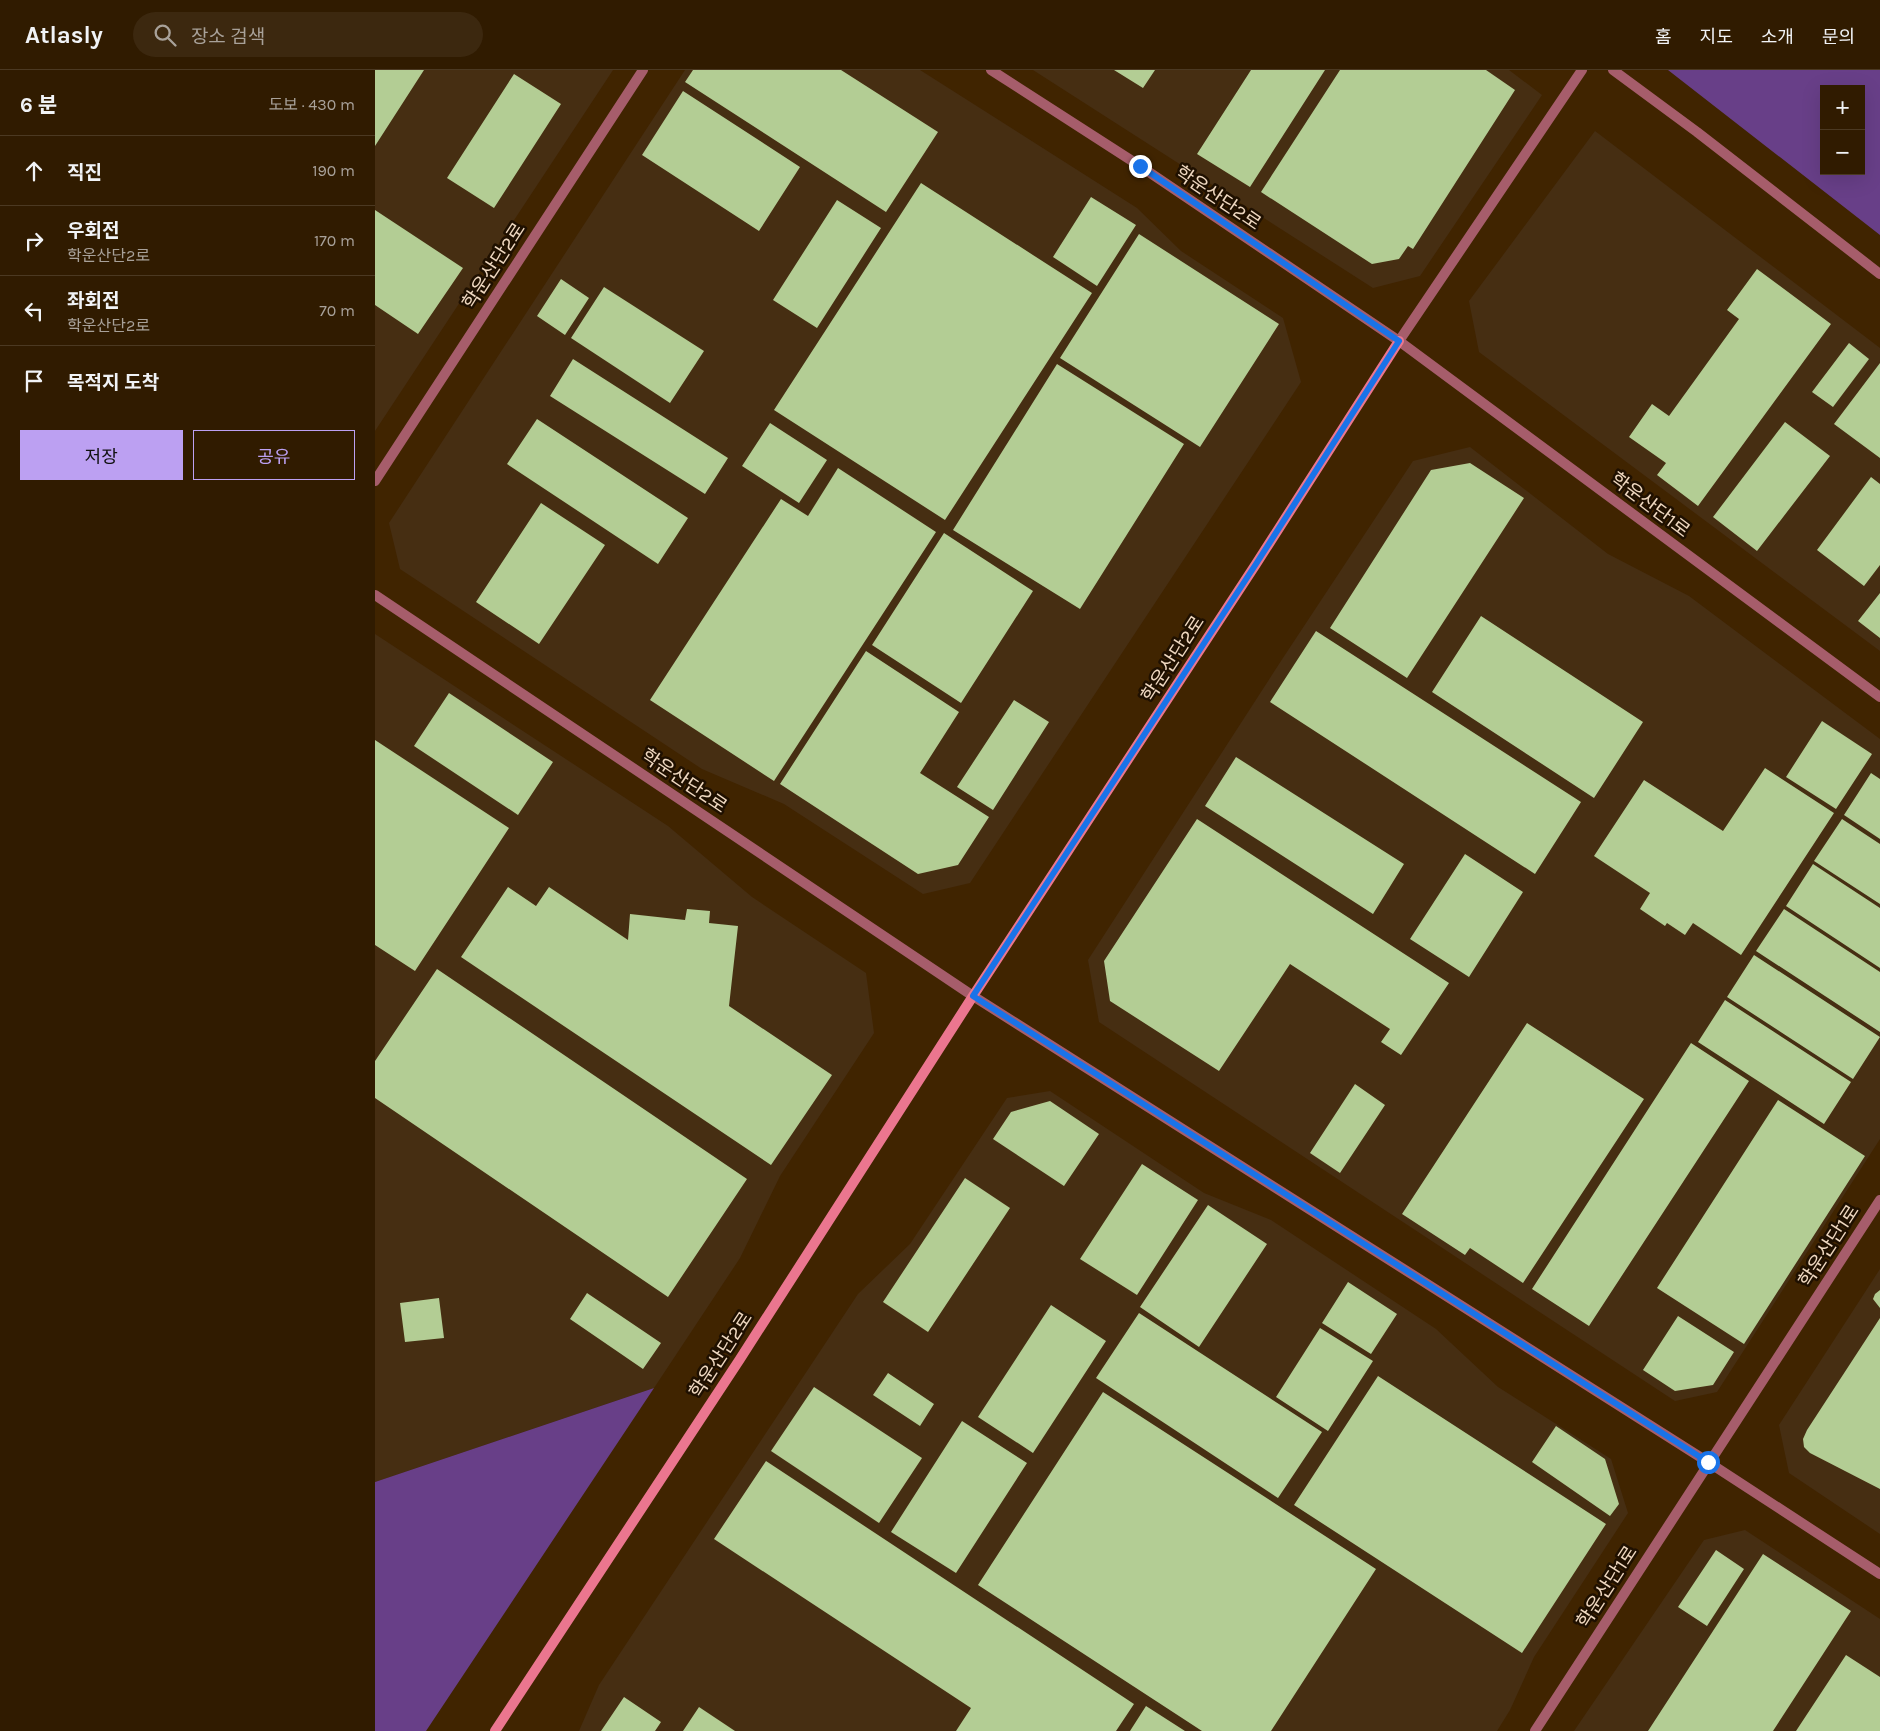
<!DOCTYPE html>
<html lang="ko">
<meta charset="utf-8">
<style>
:root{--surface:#301b00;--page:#3c280f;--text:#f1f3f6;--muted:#a8a199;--line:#4b3922;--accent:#bca0f2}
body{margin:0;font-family:Karla,"Noto Sans KR",sans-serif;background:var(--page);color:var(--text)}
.controls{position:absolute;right:15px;top:15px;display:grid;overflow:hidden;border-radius:0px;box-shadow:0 5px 20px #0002}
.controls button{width:45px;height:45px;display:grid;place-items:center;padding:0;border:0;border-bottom:1px solid var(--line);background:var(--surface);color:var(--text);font:25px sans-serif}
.stop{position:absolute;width:15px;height:15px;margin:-11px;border:4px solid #1a73e8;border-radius:50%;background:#fff}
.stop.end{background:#1a73e8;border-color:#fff;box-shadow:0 1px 5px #0008}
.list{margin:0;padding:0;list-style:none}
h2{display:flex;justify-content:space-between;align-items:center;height:65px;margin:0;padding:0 20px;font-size:21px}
h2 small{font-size:16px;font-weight:400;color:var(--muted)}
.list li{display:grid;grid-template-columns:32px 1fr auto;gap:15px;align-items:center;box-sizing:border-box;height:70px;padding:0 20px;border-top:1px solid var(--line)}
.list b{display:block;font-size:19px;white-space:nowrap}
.list p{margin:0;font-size:16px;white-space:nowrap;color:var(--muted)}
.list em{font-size:16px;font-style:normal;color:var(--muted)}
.actions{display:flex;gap:10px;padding:15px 20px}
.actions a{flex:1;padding:11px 0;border:1px solid var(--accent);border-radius:0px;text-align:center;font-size:18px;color:var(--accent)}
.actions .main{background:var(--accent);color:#111}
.icon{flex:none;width:28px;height:28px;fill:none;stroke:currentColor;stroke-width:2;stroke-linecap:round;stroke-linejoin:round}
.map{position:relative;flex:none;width:1505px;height:1661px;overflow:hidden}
header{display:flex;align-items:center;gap:30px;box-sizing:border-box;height:70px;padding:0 25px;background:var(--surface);border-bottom:1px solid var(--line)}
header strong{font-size:24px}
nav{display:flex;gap:28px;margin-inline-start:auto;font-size:18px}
.search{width:350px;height:45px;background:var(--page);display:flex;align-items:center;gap:12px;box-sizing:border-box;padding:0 18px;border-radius:28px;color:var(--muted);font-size:19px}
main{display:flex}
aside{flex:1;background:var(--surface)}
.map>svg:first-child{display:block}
.built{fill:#462e12}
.green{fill:#683f88;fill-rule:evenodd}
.building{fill:#b3cd94}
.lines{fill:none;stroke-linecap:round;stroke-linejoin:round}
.lane{stroke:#a65d6b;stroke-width:10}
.street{stroke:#a65d6b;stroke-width:10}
.secondary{stroke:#eb768f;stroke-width:10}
.route{stroke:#1a73e8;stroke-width:6}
.labels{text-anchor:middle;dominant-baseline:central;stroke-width:5;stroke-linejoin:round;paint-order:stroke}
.street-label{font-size:19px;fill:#efd8c0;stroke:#1f1000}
</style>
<header>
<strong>Atlasly</strong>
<div class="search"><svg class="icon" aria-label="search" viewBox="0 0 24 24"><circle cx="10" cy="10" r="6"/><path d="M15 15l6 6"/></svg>장소 검색</div>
<nav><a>홈</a><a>지도</a><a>소개</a><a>문의</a></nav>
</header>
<main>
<aside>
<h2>6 분<small>도보 · 430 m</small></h2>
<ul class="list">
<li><svg class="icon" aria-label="ahead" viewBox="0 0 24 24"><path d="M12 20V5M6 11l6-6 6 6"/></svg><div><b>직진</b></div><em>190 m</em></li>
<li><svg class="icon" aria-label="right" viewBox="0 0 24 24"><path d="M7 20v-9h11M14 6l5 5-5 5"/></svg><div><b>우회전</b><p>학운산단2로</p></div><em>170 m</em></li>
<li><svg class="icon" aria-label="left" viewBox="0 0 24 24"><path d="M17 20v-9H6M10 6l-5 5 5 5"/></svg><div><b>좌회전</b><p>학운산단2로</p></div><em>70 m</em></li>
<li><svg class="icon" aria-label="arrive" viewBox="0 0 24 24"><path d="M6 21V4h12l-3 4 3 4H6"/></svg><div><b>목적지 도착</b></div></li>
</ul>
<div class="actions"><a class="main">저장</a><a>공유</a></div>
</aside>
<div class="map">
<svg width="1505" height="1661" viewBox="0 0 1505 1661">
<rect width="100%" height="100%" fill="#402400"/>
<!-- built -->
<path class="built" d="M0,0H238L0,361Z
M310,0H545L762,138L806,181L908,248L926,312L595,813L548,824L409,734L327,699L25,499L14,453Z
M658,0H1134L1167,25L1045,206L998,218Z
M1220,61L1505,278V581L1104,282L1094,231Z
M1095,377L1233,484L1314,526L1505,669V1069L1342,1322L1300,1331L724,952L713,890L906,591L1038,391Z
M0,564L293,756L377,827L491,903L499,963L405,1106L365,1188L279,1318L0,1412Z
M675,1021L829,1123L896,1150L1061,1259L1123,1317L1236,1389L1253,1443L1159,1587L1135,1640L1122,1661H204L224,1615L483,1224L535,1174L632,1028Z
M1505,1199V1464L1414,1403L1404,1355Z
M1370,1460L1505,1549V1661H1199L1329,1470Z"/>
<!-- green -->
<path class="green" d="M1293,0H1505V165ZM1449,19H1486V101H1449Z
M279,1318L51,1661H0V1412Z"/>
<!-- building -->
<path class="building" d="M0,0H49L0,76Z
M318,0H466L563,62L511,142L310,12Z
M739,0H780L768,18Z
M876,0H950L875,117L822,84Z
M965,0H1111L1140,20L1038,179L1033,176L1024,189L997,194L886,122Z
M139,4L186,34L119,138L72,108Z
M308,21L425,97L384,161L267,85Z
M546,113L717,223L570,450L399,340Z
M716,127L761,155L722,216L678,187Z
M462,130L506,158L442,258L398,230Z
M0,140L88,198L43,264L0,235Z
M764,164L904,254L825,377L685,288Z
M1382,199L1456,254L1323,436L1282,405L1291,393L1254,367L1277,334L1294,346L1364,249L1352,240Z
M186,209L214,228L190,265L162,246Z
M229,217L329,281L295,333L196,268Z
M1474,273L1494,289L1458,337L1437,322Z
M198,289L353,388L330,424L175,326Z
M1505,293V388L1459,354Z
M682,294L809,374L705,539L578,460Z
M162,349L313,448L283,494L132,394Z
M1410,352L1455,386L1382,481L1338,447Z
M395,353L452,390L424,433L367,396Z
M1095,393L1149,428L1032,608L955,558L1056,400Z
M463,398L561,462L399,711L275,630L406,429L433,446Z
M1496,407L1505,414V495L1489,516L1442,480Z
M166,433L230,475L164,574L101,532Z
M569,463L658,521L586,633L497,575Z
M1505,523V568L1483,551Z
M1106,546L1268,652L1219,728L1057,622Z
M941,561L1206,732L1160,804L895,632Z
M491,581L584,642L545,703L614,747L583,795L543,804L405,714Z
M74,623L178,692L143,745L39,676Z
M639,630L674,652L618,740L582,717Z
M1447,651L1497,684L1461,739L1411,707Z
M0,670L134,758L40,901L0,875Z
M861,687L1029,794L998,844L830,736Z
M1390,698L1459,743L1366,885L1318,853L1310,865L1292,853L1290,856L1265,839L1275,823L1219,786L1269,710L1348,761Z
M1496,703L1505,709V769L1469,745Z
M822,749L1074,913L1026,985L1006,972L1015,959L915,894L844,1001L735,931L729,891Z
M1467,749L1505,774V834L1439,791Z
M1090,784L1148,822L1094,907L1035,869Z
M1438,794L1505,838V898L1411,836Z
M133,817L161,836L174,817L253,870L255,844L310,850L312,839L335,841L334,853L363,856L354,936L457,1005L396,1095L86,887Z
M1409,839L1505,902V962L1381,881Z
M1379,885L1505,967L1478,1009L1352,927Z
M62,899L372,1109L293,1227L0,1028V991Z
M1350,930L1476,1012L1449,1054L1323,972Z
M1152,953L1269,1029L1148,1213L1095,1178L1090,1185L1027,1144Z
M1316,973L1374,1011L1214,1256L1157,1219Z
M980,1014L1010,1035L965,1103L935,1083Z
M1403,1030L1490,1086L1369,1274L1282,1218Z
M675,1031L724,1064L689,1116L618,1069L636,1042Z
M767,1094L823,1130L762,1225L705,1189Z
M590,1108L635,1138L553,1262L508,1232Z
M833,1135L892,1174L824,1277L765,1237Z
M973,1212L1022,1244L996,1284L947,1253Z
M1505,1220V1238L1498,1229L1500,1224Z
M212,1223L286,1273L268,1299L195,1249Z
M64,1228L69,1268L30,1272L25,1233Z
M676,1235L731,1271L658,1383L603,1347Z
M764,1243L947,1362L903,1428L721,1308Z
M1303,1246L1359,1282L1338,1315L1300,1321L1268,1300Z
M1505,1248V1419L1435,1383L1429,1377L1428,1369L1432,1360Z
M945,1258L998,1291L953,1361L901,1327Z
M513,1303L559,1334L545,1356L498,1325Z
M1003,1306L1231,1454L1147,1583L919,1435Z
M439,1317L547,1388L504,1453L396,1381Z
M728,1322L1001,1499L896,1661H827L603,1515Z
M587,1351L652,1393L581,1503L516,1462Z
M1181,1356L1230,1389L1244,1434L1235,1446L1157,1392Z
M391,1391L759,1634L741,1661H581L596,1638L339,1469Z
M1341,1480L1369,1499L1332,1556L1303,1537Z
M1388,1484L1476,1541L1398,1661H1273Z
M1471,1585L1505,1607V1661H1421Z
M249,1627L286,1652L280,1661H226Z
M771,1636L810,1661H755Z
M324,1637L360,1661H308Z"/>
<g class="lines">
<!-- lane -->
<path class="lane" d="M1238,0L1322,62L1505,204"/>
<!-- street -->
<path class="street" d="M616,0L765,96L1024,271L1505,627
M1024,271L1207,0
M0,411L268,0
M0,525L598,926L1333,1392L1505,1504
M1160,1661L1505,1130"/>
<!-- secondary -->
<path class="secondary" d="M120,1661L365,1289L598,926L881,494L1024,271"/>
</g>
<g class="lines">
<!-- route -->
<path class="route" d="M765,96L1024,271L881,494L598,926L1333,1392"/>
</g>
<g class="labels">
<!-- street labels -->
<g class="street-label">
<text transform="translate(843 128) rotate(34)">학운산단2로</text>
<text transform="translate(119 196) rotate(-57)">학운산단2로</text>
<text transform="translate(1275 435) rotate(37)">학운산단1로</text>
<text transform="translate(798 589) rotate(-57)">학운산단2로</text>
<text transform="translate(309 711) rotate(34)">학운산단2로</text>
<text transform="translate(1454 1176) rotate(-57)">학운산단1로</text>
<text transform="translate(346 1285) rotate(-57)">학운산단2로</text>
<text transform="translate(1232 1517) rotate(-57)">학운산단1로</text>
</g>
</g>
</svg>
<div class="controls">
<button>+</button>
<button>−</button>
</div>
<div class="stop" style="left:1333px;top:1392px"></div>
<div class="stop end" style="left:765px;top:96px"></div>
</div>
</main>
